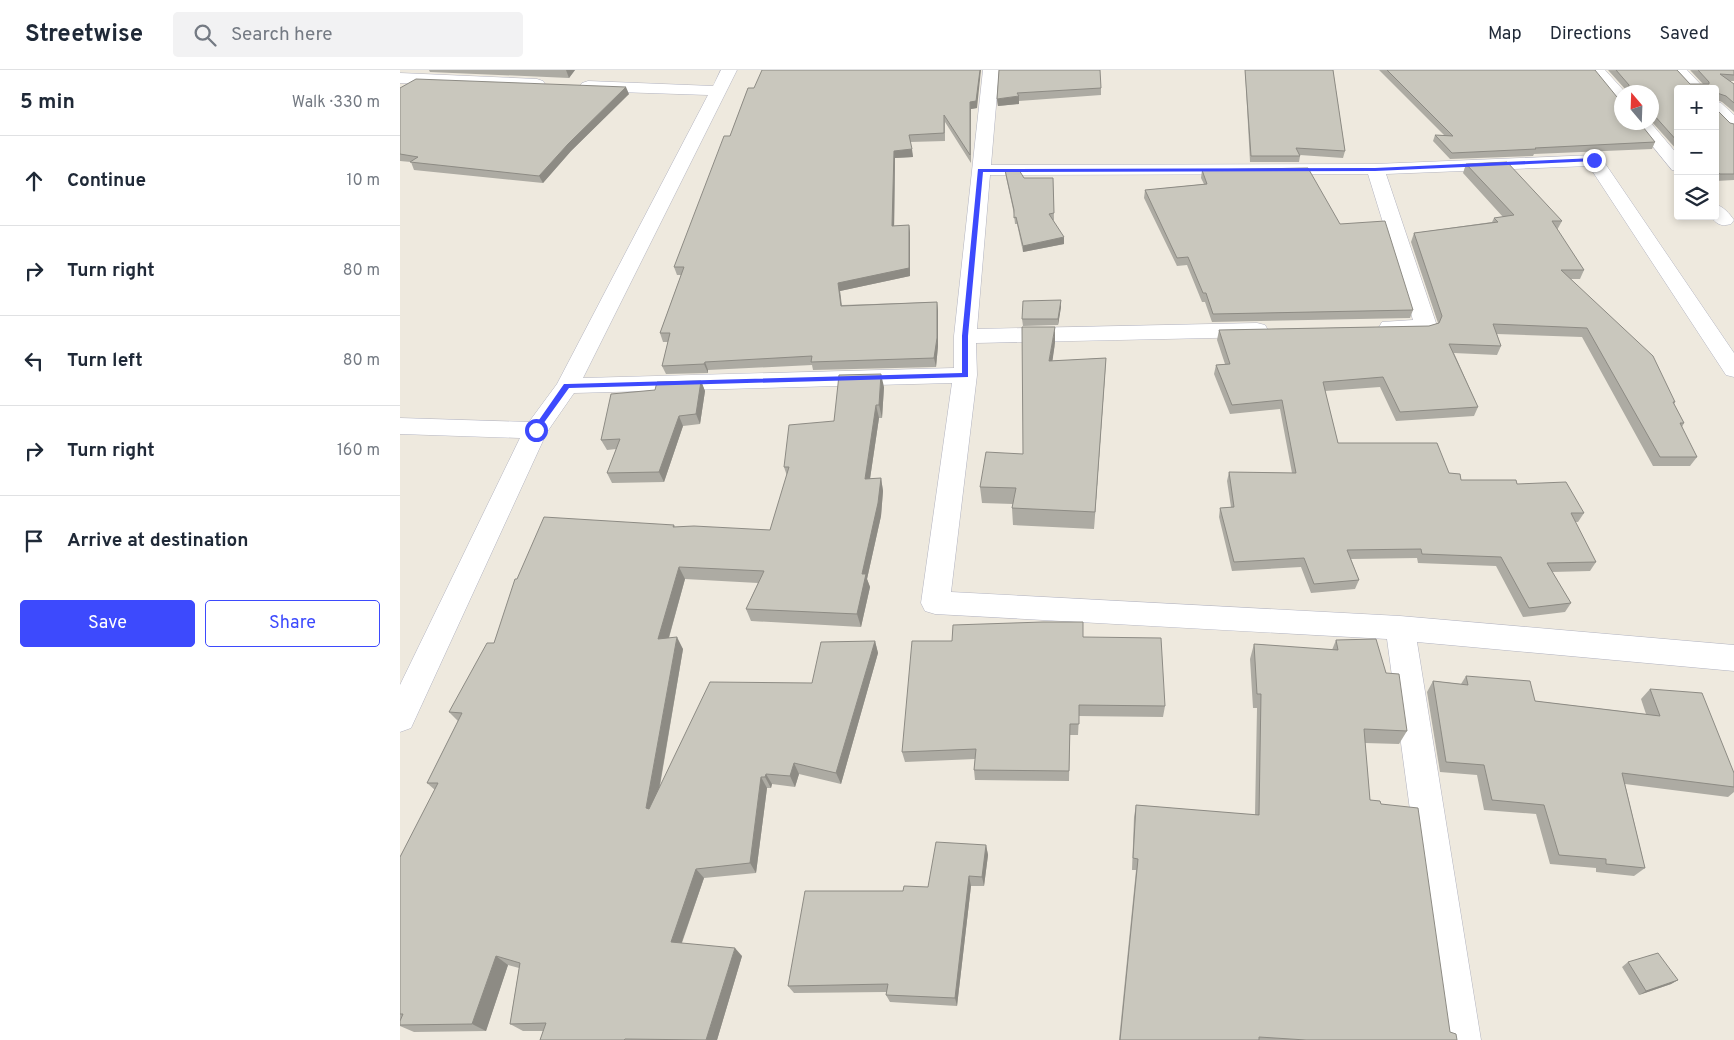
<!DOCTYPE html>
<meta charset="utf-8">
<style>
:root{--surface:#fff;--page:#f2f2f3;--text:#1f2937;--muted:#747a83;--line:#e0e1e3;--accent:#3d4afd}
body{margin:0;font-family:Overpass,sans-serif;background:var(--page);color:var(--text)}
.controls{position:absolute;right:15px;top:15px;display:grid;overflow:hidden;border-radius:5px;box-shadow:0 2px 8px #0003}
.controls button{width:45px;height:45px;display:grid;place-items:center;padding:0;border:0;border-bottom:1px solid var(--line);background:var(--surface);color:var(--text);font:25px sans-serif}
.compass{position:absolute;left:1214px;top:15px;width:45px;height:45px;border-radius:50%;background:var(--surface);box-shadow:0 2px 8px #0003;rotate:341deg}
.stop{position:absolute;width:15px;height:15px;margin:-11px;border:4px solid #3d4afd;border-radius:50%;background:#fff}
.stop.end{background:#3d4afd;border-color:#fff;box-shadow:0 1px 5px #0008}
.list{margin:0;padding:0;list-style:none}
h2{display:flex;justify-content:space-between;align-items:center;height:65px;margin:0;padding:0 20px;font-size:21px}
h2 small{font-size:16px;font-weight:400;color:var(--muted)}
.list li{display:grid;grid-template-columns:32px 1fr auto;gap:15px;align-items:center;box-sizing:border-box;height:90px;padding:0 20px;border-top:1px solid var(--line)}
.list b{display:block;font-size:19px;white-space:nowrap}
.list em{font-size:16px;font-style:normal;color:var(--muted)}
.actions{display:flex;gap:10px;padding:15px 20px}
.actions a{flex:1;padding:11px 0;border:1px solid var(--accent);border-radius:5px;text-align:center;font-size:18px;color:var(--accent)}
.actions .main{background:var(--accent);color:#fff}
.icon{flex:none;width:28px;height:28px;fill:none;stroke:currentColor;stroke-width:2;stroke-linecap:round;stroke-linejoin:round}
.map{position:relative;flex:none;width:1334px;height:970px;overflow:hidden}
header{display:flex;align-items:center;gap:30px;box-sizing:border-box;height:70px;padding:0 25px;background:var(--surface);border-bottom:1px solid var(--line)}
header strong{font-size:24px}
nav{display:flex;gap:28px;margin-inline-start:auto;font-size:18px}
.search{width:350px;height:45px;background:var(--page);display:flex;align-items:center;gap:12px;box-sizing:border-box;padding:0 18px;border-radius:5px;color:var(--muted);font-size:19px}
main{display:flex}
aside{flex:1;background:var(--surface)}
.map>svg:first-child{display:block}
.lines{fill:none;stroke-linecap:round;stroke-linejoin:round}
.minor-casing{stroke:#b2b3c0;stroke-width:1}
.minor{fill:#fff;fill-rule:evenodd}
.wall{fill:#adaba3}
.shaded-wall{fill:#8d8b84}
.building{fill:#c9c7bd;stroke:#8d8b84}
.route{fill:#3d4afd}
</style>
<header>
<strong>Streetwise</strong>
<div class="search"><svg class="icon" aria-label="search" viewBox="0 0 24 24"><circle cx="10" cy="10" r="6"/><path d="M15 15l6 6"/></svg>Search here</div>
<nav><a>Map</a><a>Directions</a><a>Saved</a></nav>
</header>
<main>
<aside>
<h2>5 min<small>Walk · 330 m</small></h2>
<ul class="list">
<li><svg class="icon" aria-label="ahead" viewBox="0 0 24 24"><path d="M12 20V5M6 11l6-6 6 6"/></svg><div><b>Continue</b></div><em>10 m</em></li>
<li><svg class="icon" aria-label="right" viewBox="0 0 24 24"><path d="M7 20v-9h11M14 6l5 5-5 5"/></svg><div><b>Turn right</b></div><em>80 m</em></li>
<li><svg class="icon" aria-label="left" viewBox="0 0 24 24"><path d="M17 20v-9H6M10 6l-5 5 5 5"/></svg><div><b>Turn left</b></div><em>80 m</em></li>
<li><svg class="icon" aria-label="right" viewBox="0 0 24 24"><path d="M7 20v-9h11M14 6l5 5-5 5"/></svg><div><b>Turn right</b></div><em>160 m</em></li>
<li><svg class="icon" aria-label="arrive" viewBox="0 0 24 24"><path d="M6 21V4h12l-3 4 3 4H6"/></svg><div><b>Arrive at destination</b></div></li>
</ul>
<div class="actions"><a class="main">Save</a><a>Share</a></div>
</aside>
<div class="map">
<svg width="1334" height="970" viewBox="0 0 1334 970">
<rect width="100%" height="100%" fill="#eee9de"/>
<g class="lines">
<!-- minor casing -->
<g class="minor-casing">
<path id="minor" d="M321,0H337L183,308L554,298V266L583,0H599L591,95L975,94L1194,85L1200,86L1334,283V307L1326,305L1189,96L986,104L1037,256L1034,261C1018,265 998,266 982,262L979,257L982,252L1013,250L968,104L590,105L577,259L857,253L865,255L868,260L865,265L857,267L576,273L577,305L551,522L1000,546L1334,575V601L1017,572L1081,970H1041L987,569L535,544L525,541L521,533L552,313L174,323L147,362L11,658L0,662V615L120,368L0,364V348L129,352L157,314L308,25L188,21L182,19L180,16L182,13L188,11L313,16Z
M1189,0H1205L1225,22H1222V34L1216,32Z
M1270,0H1287L1305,19H1288Z
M0,3L137,9L143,11L145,14L143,17L137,19L0,13Z
M1315,31L1321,33L1334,45V59L1328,58L1315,45Z
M1233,52H1250L1278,85V101L1272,100Z
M1315,134C1324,137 1329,143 1334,150L1331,154C1320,157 1317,154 1310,146H1315Z"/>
</g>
<!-- minor -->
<use href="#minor" class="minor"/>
</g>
<!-- wall -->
<path class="wall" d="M29,0H175L169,8L30,2Z
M599,0L701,18V25L619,31V34L598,36L597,29Z
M845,0H933L945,81L943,88L900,85V86L899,92H850Z
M979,0H1195L1222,52L1255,72L1252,79L1134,84L1133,86L1050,89L1033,71L1035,65H1044Z
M1208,0H1277L1290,14H1303L1290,0H1334V11H1330L1334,14V42L1322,32L1317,30V40L1330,53L1334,54V110L1316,111L1315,110V19H1278V81L1252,52V22H1224L1226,20Z
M0,18L229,24L171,81L143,113L14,100L11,92L0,91Z
M348,18L577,38L571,39V93L545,52V71L510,72L513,87L495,88L494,156L509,155L510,163V206L440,221L442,235L537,232L538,241V276L536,297L413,300L412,295L308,300V303L266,304L262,296L268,272H263L260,263L281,205H277L274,197L330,66Z
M1066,94L1162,151L1157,160L1184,200L1180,209H1171L1275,332L1274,334L1284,353L1282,357L1297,387L1290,396H1253L1182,267L1097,264L1101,276L1097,285L1054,283L1078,337L1074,346L996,351L980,317L925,321L938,373L1049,403L1061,410L1117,414L1184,443L1178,452H1175L1196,492L1190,501L1152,502L1171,533L1165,542L1123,547L1096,496L1018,493L1017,488L951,489L959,510L955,519L911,523L901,497L832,501L819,447L820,438L831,437L827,411L829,402L892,403L880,339L830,344L814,304L816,295L825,294L817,270L819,260L1029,256L1038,253L1011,172L1014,163L1092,152L1094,148L1103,147L1063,103Z
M605,100L624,108H653L654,150H653L664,174L623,182L617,154H615L614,144L606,107Z
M802,100L940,154L1013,240L1010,248L812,252L805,232H802L787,195L777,196L744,128L745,120L804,114L801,108Z
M661,237L658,255L623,256L622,249Z
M655,273L652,291L706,288L694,459L613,455L612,438L613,434L582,433L580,417L623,384Z
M301,311L305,321L300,354L283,356L264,412L212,413L207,403L216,379L207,380L201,370L255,320Z
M484,317L482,348H479L470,409L481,408L483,421L481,446L467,509L470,517L461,557L351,551L346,539L358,513L285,509L269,568L283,579L260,716L412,613L475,571L478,583L441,714L399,704L395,717L372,714L371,718H367L356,803L304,808L282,873L342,886L317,970H140L143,961H123L110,954L119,898L108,895L86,961L14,962L0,956V787L35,720L27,713L58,651L49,642L94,573L117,509L274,455L275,457L370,460L387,406L384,397L434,351Z
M683,567L765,636L763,647L679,646L678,665H670L669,711L575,710L574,700L575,689L505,692L502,682L552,571Z
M936,570L986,603L1007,661L999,674L965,673L970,730L981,734L1050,962L1057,970H719L736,800H732L734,747L736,735L855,745L857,638H853L850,589L854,574L932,580Z
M1066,606L1135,631L1246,644L1241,629L1250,619L1334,703V722L1328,727L1225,714L1245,798L1234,806L1196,802V798L1150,794L1136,744L1084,740L1077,705L1040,702L1027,622L1033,611L1061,614Z
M586,775L588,785L584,816H571L557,936L490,932L486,925V922L394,923L388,916L503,821L528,817Z
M1228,892L1278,910L1271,914L1239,925L1222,897Z"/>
<!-- shaded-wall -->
<path class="shaded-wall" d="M166,0H175L169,8Z
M580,0H581L577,38L571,39V93L570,32Z
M226,17L229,24L171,81L143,113L139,106L168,74Z
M619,26V34L598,36L597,29Z
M512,79L513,87L495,88L494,164L492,156L494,81Z
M509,155L510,163V206L440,221L442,244L438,213Z
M664,167V174L623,182V176Z
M661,230V237L658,255V249Z
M537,232L538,241V276L536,297L534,288Z
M655,257V273L650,308L649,291Z
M706,288L705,305L694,459L695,442Z
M305,292L308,300V303L304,294Z
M481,304L484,317L482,348L479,335Z
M301,311L305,321L300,354L296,344Z
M476,335L479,348L468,422L465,409Z
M279,346L283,356L264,412L259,402Z
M481,408L483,421L481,446L467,509L470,517L461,557L457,544L462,504Z
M279,497L285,509L265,581L258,569Z
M277,567L283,579L254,748L246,738Z
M475,571L478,583L441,714L436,703Z
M394,693L399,704L395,717L390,706Z
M366,704L372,714L371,718L365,707Z
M361,707L367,718L356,803L350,793Z
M586,775L588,785L584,816L582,807Z
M296,799L304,808L279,880L271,872Z
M569,806L571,816L557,936L555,928Z
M335,878L342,886L317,970H306Z
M96,886L108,895L86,961L72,954Z
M1278,910L1271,914L1239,925L1246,921Z"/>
<!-- building -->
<path class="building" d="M362,0H580L576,31L570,32V85L544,45V63L509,65L512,79L494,81L492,156L509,155V198L438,213L441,236L537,232V268L534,288L411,292L412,286L305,292L304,294L262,296L270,263H260L284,197H274L324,66H330L348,18H354Z
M599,0H700L701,18L617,23L619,26L597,29Z
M845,0H933L945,81L896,78L900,86H851Z
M987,0H1195L1217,27L1222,28V52H1239L1255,72L1135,78L1136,79L1052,83L1035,65L1053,66Z
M1216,0H1277L1290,14H1309V12L1298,0H1334V5L1320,4L1334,14V33L1326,26L1317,23V40L1330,53L1334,54V104H1320L1315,101V19H1278V72L1253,44H1252V22H1226L1227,18L1229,17V15Z
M16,9L226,17L168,74L139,106L10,92L18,87L0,84V18Z
M1107,92L1162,151H1152L1184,200H1161L1253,286L1275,332H1273L1284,353H1280L1297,387H1260L1187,258L1093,254L1101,276L1049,274L1078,337L1000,342L983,307L923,312L938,373H1037L1049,403L1060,404L1061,410H1116L1117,414L1166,412L1184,443H1171L1196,492L1147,493L1171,533L1129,538L1101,487L1022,484L1021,479L947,480L959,510L914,514L904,488L834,492L820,438L834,437L829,402L896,403L882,330L832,335L816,295L830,294L819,260L1029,256L1039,253L1042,246L1014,163L1098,152L1094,148L1114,145L1066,94Z
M908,98L940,154L985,151L1013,240L813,244L806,223H803L788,187L777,188L745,120L807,114L802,100Z
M605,100H619L624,108H653L654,143L649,144L664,167L623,176L616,147L614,148V140Z
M661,230L658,249H622L623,231Z
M622,257H655L649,291L706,288L695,442L612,438L616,418L580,417L586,382L623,384Z
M481,304L479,335H476L465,409L481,408L478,433L462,504H466L457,544L346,539L364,501L279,497L258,569L277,567L246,738L249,739L310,612L412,613L421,572L475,571L436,703L394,693L390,706L366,704L365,707H361L350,793L296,799L271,872L335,878L306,970L225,969L224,970H140L146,953L110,954L120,893L96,886L72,954L0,955V951L3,944H0V787L38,713H27L62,643L49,642L87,573H94L115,509H117L144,447L274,455L273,457L294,456L370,460L389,397H384L389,355L434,351L439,305Z
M301,311L296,344L279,346L259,402L207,403L220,369L201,370L211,324L255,320L257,312Z
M643,552H683V567L761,568L765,636L679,635V654H670L669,701L574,700L576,679L502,682L512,571H552L553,555Z
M976,569L986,603L999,604L1007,661L964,659L970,730L980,731L981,734L1018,738L1050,962L1056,964L1057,970H906L859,967V970H720L738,789L733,788L736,735L859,745L861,624H857L854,574L938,580L936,570Z
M1066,606L1130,611L1135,631L1260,646L1250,619L1302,623L1334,703V717L1222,703L1245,798L1206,794V789L1159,785L1144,735L1092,730L1084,695L1046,692L1033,611L1068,615Z
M536,772L586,775L582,807L569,806L555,928L486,925L488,914L388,916L405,821H503L504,816L528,817Z
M1258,883L1278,910L1246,921L1228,892Z"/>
<!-- route -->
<path class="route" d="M1194,88L1196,91L975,101L583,102L568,266V307L169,318L138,361L132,360L164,314H167L562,303V266L578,99L975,98Z"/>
</svg>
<div class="controls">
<button>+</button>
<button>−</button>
<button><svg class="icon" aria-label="layers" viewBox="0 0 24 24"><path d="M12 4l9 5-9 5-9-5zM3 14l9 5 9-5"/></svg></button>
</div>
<svg class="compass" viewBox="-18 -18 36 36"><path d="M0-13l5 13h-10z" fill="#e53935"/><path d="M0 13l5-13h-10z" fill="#747a83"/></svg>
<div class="stop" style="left:136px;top:360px"></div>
<div class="stop end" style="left:1194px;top:90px"></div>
</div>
</main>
